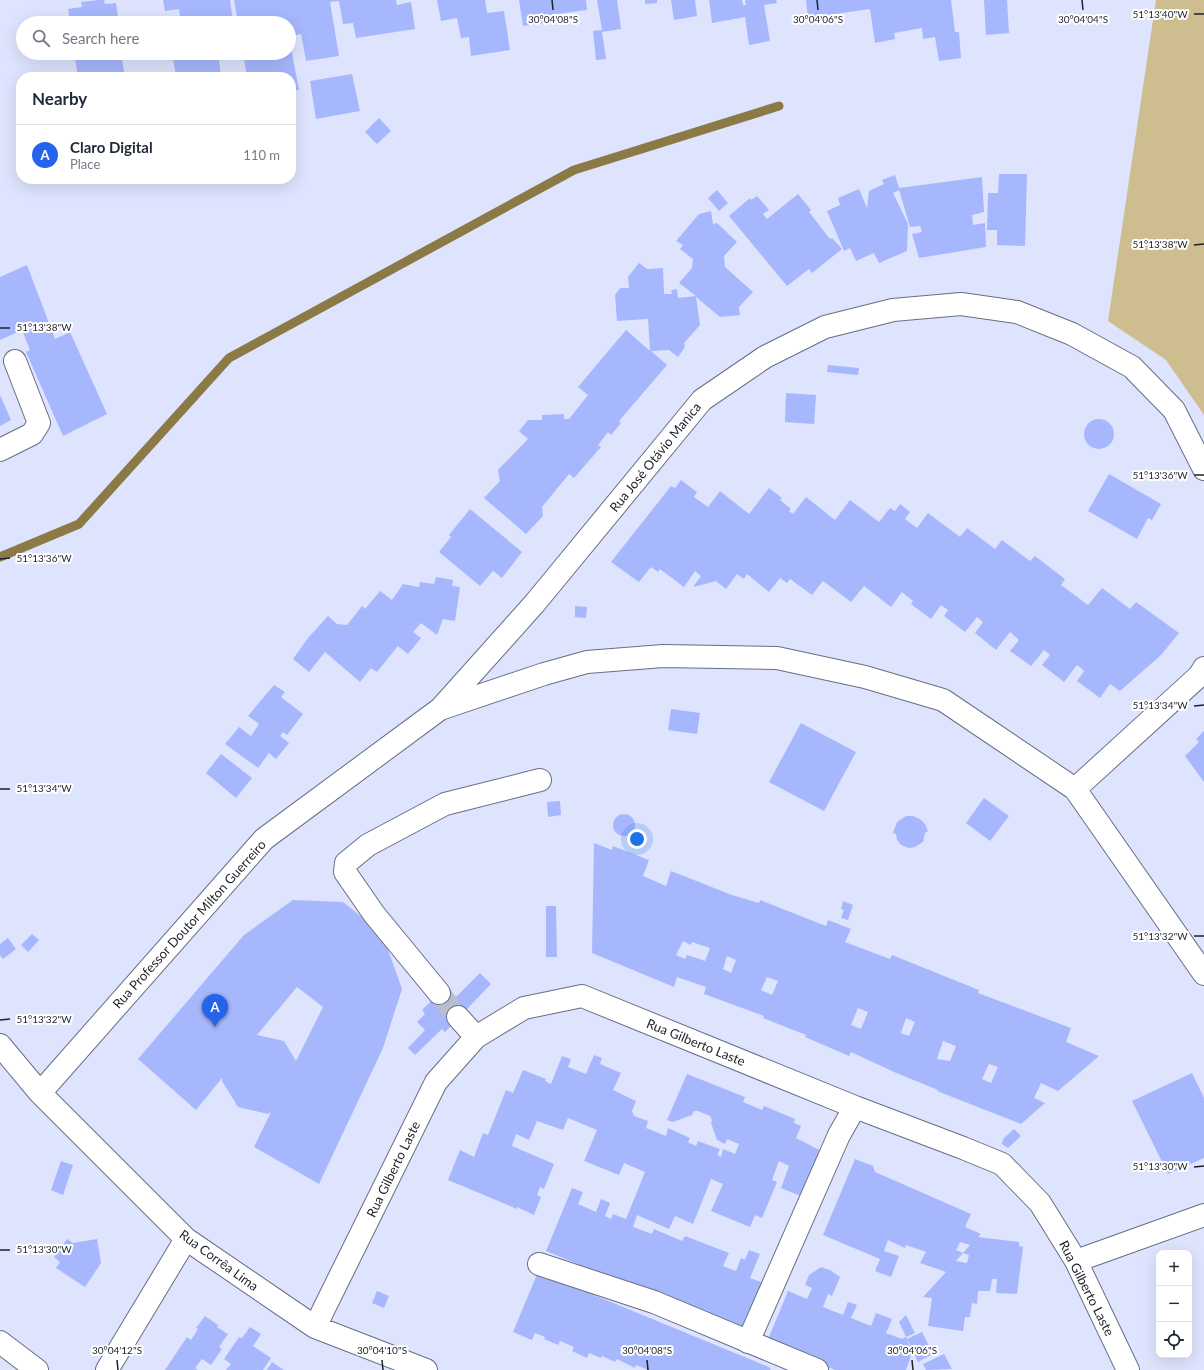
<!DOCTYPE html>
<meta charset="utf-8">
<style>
:root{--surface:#fff;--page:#f2f2f3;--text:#1f2937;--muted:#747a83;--line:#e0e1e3;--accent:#2563eb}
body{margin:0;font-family:Lato,sans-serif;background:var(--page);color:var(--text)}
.controls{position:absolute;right:12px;bottom:12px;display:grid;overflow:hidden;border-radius:8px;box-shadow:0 4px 16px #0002}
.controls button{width:36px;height:36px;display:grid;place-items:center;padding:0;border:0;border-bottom:1px solid var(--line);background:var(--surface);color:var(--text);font:20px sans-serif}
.you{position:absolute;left:637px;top:839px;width:14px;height:14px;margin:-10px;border:3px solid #fff;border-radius:50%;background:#1a73e8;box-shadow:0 0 0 6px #1a73e833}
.badge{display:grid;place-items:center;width:26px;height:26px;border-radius:50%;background:var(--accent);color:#fff;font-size:13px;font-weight:700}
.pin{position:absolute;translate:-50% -33px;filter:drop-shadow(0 1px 2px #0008)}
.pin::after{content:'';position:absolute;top:21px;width:14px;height:12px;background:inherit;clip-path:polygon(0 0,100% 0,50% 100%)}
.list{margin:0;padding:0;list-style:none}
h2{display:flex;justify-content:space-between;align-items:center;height:52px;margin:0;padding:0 16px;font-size:17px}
h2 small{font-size:13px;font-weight:400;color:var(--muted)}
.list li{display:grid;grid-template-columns:26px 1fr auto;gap:12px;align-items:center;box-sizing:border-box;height:60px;padding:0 16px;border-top:1px solid var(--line)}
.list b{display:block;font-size:15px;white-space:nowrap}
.list p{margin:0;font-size:13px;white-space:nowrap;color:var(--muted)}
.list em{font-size:13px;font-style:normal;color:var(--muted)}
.icon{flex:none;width:22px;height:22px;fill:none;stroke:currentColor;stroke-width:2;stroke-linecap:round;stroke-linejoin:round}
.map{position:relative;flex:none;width:1204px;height:1370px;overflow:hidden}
.search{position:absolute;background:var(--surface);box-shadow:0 4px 16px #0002;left:16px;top:16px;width:280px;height:44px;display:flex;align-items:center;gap:10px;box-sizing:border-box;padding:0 14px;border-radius:22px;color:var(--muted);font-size:15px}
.panel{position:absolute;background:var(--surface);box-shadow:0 4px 16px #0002;left:16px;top:72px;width:280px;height:112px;border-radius:16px}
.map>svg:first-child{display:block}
.green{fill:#cebe8f}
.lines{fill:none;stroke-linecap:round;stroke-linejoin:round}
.stream{stroke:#8c7a46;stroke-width:9}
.building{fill:#a7b7fd;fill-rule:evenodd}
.minor-tunnel{stroke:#b8bdd3;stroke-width:22;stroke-dasharray:22 11;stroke-linecap:butt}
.minor-casing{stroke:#686e83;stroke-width:24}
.minor{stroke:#fff;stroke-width:22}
.ticks{fill:none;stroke:#1e2129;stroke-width:1.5}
.labels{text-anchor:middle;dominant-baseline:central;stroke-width:4;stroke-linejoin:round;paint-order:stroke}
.street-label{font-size:13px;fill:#1e2129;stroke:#fff}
.ticks-label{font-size:10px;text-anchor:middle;fill:#1e2129;stroke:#fff;stroke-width:4;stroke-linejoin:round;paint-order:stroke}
</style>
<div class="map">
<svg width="1204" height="1370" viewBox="0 0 1204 1370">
<rect width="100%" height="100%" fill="#dee4fd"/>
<!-- green -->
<path class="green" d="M1156,0H1204V415L1166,360L1108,321Z"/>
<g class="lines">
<!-- stream -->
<path class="stream" d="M0,557L79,524L229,358L574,170L779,106"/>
</g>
<!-- building -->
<path class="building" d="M98,0H104L105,4L116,3L118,17H119L120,23H70L68,9L82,7L81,2Z
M163,0H230L233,22L225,23H181L179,9L165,11Z
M234,0H396L397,5L411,2L415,29L356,38L353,23L343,24L339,1L330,2L339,56L306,61L301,34L289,37V23H238Z
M437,0H485L487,13L504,11L510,50L471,56L469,37L461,38L457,18L441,21Z
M519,0H586L587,10L550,15L551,22L523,26Z
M597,0H617L621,29L602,32L606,59L596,60L593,31L602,30Z
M645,0H657V3L645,4Z
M671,0H695L697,16L674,20Z
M709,0H742L743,5H746L745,0H776L777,3L764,5L770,41L749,45L745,17L712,23Z
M806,0H951L955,32H959L961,58L939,61L935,37L923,39L922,28L894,33L895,39L875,43L870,9L808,18Z
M984,0H1007L1009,33L986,35Z
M289,37L299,90L291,91V77H247L243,53H289Z
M74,53H121L125,77H78Z
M172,53H218L221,76L212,77H176Z
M352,74L360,111L316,119L310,81Z
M379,118L391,131L377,144L365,132Z
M999,174H1027L1025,246L997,245V230H987L988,193H998Z
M895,175L899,188L982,177L984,212L972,215L973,225L985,223L986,247L919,258L912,234L922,232L920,226L910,227L899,190L893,193L908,224L907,251L879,263L874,253L856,261L850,248L844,251L827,211L840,205L838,198L859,189L867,208L869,191L884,184L882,180Z
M717,190L728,203L719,211L708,198Z
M798,194L811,210L809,212L830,239L832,238L842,249L812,273L809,269L787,286L729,216L750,198L751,200L757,196L769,210L763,214L767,219Z
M711,211L713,224L717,223L737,242L724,256L725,267L753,292L739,307L740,315L720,317L696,297L700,325L684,343L685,347L678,357L669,350L651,351L667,365L619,421L621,423L611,435L608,432L598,445L601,447L574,478L569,474L542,507L543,516L526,534L484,498L500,481L498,470L528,439L519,431L528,420H542V415L564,414V419H569L588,395L578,387L626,330L650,351L648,319L617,321L615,295L620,288H629L628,277L639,263L647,269L663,268L664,294H672L671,290L677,289L678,298L696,296L679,283L692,268L693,259L680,249L683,245L676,241L699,214Z
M27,265L55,339L70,332L107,414L63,436L26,352L30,350L22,330L0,340V277Z
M828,365L859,368L858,375L827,372Z
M786,393L816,395L814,424L785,422Z
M0,395L11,420L0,426Z
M1084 434a15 15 0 1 1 30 0a15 15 0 1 1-30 0Z
M1109,474L1161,504L1152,520L1148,518L1137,539L1088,511Z
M681,480L697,492L694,497L708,507L720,491L749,514L769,488L782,498L780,500L791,509L789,511L793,514L806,497L835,520L850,500L879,522L890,508L895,511L900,504L910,512L905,519L917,528L928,513L960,537L967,528L995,549L1002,540L1030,561L1035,556L1065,579L1061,585L1088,605L1102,588L1130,609L1136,602L1179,633L1161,655L1120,691L1110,684L1100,698L1077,681L1084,671L1077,665L1064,682L1042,665L1050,655L1044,650L1031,666L1010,651L1019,640L1010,632L996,650L975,633L983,622L977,617L965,632L944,616L948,610L941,605L931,619L911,604L913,601L902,592L891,607L864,586L851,602L823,581L812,595L790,579L787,583L780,578L769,592L747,574L744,579L737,574L726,589L716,581L693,587L701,576L695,571L684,587L660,569L658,572L651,567L639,582L611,562L671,486L675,488Z
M470,509L522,552L502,578L493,571L480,586L439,552L451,537L449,535Z
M436,577L453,580L452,586L460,587L455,621L443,619L437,635L421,623L413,632L421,638L408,654L398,646L377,672L371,668L360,682L325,652L309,672L293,659L308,638L328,616L337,624L347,625L362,606L365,609L380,591L392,600L403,584L419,587L420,582L434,584Z
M575,606L587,607L586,618L575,617Z
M274,685L285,692L281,697L303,714L287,735L283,732L280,736L289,743L276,759L269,753L258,768L225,744L239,727L251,736L259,724L248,716Z
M671,709L700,713L697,734L668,730Z
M801,723L856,752L824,811L769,782Z
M1204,731V782L1185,756L1199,742L1196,739Z
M221,754L252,778L236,798L206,773Z
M984,798L1009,816L990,841L966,823Z
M560,801L561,815L548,817L547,802Z
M613 825a11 11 0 1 1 22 0a11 11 0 1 1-22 0Z
M906,816H913L920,819L925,824L928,831L925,833L923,842L915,847L909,848L901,845L897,840L896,834L893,833L897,822Z
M594,843L612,850L613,846L649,860L643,876L666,886L671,871L732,895L759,903L760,900L826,926L828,920L851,929L845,942L890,959L892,955L979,990L978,993L1071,1028L1066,1042L1099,1056L1058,1091L1041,1083L1034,1098L1045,1103L1021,1124L937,1091L938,1090L894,1072L851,1052L849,1056L805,1037L806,1035L763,1018L764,1016L704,994L706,987L677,977L674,987L592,953ZM683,941L691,945L692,942L710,948L705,961L687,955L685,959L676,955ZM727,956L736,960L731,973L723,969ZM767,977L778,981L772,995L761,990ZM858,1008L868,1012L861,1029L851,1025ZM906,1018L915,1022L909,1036L901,1033ZM943,1041L956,1046L950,1061L937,1059ZM989,1064L998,1067L991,1083L982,1079Z
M293,900L343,902L382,933L402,989L383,1048L319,1184L254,1147L271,1112L268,1114L238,1107L222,1081V1078L196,1110L138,1059L244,935ZM297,987L323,1007L296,1061L284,1041L257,1035Z
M843,901L853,905L848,920L841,918L844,910L841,909Z
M546,906H556L557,957H546Z
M32,934L39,940L28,952L21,945Z
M8,938L16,949L3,959L0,955V944Z
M480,973L491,984L445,1032L442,1029L415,1055L408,1048L425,1030L417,1022L425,1014L422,1010L441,991L452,1001Z
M594,1055L602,1058L600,1064L621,1073L613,1090L636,1101L632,1111L634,1116L648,1121L646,1128L666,1136L668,1128L690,1138L688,1142L696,1146L698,1141L720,1149L717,1155L721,1157L723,1149L735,1154L739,1144L727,1139L725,1144L717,1140L711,1123L712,1120L710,1116L698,1111H694L692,1115L673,1122L667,1120L687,1074L745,1097L743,1102L762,1110L764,1106L795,1119L794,1123L801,1126L796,1138L825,1153L803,1197L781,1188L789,1166L779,1161L772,1180L777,1182L762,1218L755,1215L750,1227L711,1211L723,1184L711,1179L693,1224L675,1216L669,1229L637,1215L633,1227L652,1234L654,1229L682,1241L685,1236L729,1253L723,1266L736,1271L741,1258L745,1260L749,1250L760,1254L750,1278L764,1283L742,1332L546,1251L572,1188L583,1192L578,1204L596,1212L601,1199L610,1203L605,1216L611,1219L613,1214L626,1219L645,1172L624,1163L619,1175L584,1161L597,1130L568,1118L563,1130L537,1121L529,1140L516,1134L512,1146L554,1164L544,1189L540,1187L537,1195L541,1197L534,1215L517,1207V1209L448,1180L460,1150L474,1157L483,1133L488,1135L506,1090L513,1093L523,1070L546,1079L545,1081L551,1084L562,1056L571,1059L568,1067L586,1074Z
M1192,1073L1204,1098V1158L1168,1174L1132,1101Z
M1014,1129L1021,1136L1008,1148L1002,1144L1003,1139Z
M855,1159L873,1166L875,1172L971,1214L965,1227L981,1234L978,1237L1019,1242V1246L1023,1247L1017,1294L996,1293L997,1279H992L990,1291H978L977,1304L972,1303L970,1317H965L963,1331L928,1326L932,1298L923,1297L946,1272L920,1263L926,1252L906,1245L905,1248L888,1240L884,1251L899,1256L891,1277L875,1271L880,1259L823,1235ZM960,1242L970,1245L963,1253L969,1255L967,1263L956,1261L963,1253L956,1250Z
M61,1161L73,1165L63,1195L51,1190Z
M67,1239L73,1243L97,1239L101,1263L85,1287L56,1268L60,1262L54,1257Z
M821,1267L830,1270L840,1277L832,1296L828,1294L823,1307L843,1315L848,1302L857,1305L851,1318L871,1326L876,1313L892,1319L886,1333L902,1339L906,1337L912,1353L906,1370H835L767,1342L788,1291L807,1299L812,1288L805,1285L809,1275Z
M538,1272L771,1368L770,1370H648L636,1365L635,1368L617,1359L615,1362L602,1356L601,1358L589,1353L587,1358L572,1351L574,1347L560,1341L558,1345L544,1339L545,1337L535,1333L532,1340L513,1332Z
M377,1291L389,1296L384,1308L372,1303Z
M906,1315L915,1333L906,1337L899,1322Z
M205,1316L218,1325L217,1327L228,1334L219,1347L222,1349L211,1365L202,1359L195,1368L198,1370H165L187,1337L191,1340L198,1329L196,1328Z
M250,1327L261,1334L253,1346L271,1358L263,1370H226L231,1364L224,1359L239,1337L242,1338Z
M922,1332L933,1354L918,1362L907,1339Z
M944,1354L952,1369L926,1370L923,1364Z
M272,1362L284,1370H267Z"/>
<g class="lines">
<!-- minor-tunnel -->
<path class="minor-tunnel" d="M439,993L458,1017"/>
<!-- minor casing -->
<g class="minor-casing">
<path id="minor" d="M0,450L32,434L39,423L15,361
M441,708L535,603L702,400L765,357L825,327L893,310L961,304L1017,312L1072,334L1132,367L1174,410L1204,469
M1075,789L1199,676L1204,668
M439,993L374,914L345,872L346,863L368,845L445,804L540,780
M458,1017L476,1037
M0,1045L40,1093L186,1239L315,1327L426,1370
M40,1093L264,839L440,709L544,674L587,662L663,656L777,658L865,677L943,700L1075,789L1204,974
M1076,1261L1204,1215
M539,1264L654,1302L817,1370
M315,1327L436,1082L476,1037L524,1008L582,996L855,1107L963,1148L1002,1164L1040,1203L1076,1261L1128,1370
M0,1342L37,1370
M748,1342L839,1135L855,1107
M107,1370L186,1239"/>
</g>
<!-- minor -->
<use href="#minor" class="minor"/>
</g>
<!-- ticks -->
<path class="ticks" d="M552,0L553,10M817,0L818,10M1082,0L1083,10M1194,14H1204M1194,245L1204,244M0,328H10M1194,475H1204M0,559L10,558M1194,706L1204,705M0,789H10M1194,936H1204M0,1020L10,1019M1194,1167L1204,1166M0,1250H10M117,1360L118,1370M382,1360L383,1370M647,1360L648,1370M912,1360L913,1370"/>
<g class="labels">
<!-- street labels -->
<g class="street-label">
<text transform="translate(655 457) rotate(-51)">Rua José Otávio Manica</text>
<text transform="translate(189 924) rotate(-48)">Rua Professor Doutor Milton Guerreiro</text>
<text transform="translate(696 1042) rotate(22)">Rua Gilberto Laste</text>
<text transform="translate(393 1169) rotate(-64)">Rua Gilberto Laste</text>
<text transform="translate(219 1260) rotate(36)">Rua Corrêa Lima</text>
<text transform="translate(1087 1288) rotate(63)">Rua Gilberto Laste</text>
</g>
</g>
<g class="ticks-label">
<text x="1160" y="18">51°13'40"W</text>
<text x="553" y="23">30°04'08"S</text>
<text x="818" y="23">30°04'06"S</text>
<text x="1083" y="23">30°04'04"S</text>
<text x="1160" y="248">51°13'38"W</text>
<text x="44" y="331">51°13'38"W</text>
<text x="1160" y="479">51°13'36"W</text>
<text x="44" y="562">51°13'36"W</text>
<text x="1160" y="709">51°13'34"W</text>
<text x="44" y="792">51°13'34"W</text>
<text x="1160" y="940">51°13'32"W</text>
<text x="44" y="1023">51°13'32"W</text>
<text x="1160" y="1170">51°13'30"W</text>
<text x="44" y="1253">51°13'30"W</text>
<text x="117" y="1354">30°04'12"S</text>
<text x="382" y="1354">30°04'10"S</text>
<text x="647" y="1354">30°04'08"S</text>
<text x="912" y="1354">30°04'06"S</text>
</g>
</svg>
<div class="controls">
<button>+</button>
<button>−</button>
<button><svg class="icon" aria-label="locate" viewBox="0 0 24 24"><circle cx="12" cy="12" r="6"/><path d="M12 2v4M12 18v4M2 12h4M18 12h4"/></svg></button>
</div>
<div class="you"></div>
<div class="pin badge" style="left:215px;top:1027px">A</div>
<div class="search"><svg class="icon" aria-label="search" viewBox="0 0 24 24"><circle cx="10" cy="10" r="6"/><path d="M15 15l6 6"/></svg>Search here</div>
<section class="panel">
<h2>Nearby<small></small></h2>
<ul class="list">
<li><span class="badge">A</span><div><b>Claro Digital</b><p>Place</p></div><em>110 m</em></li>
</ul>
</section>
</div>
